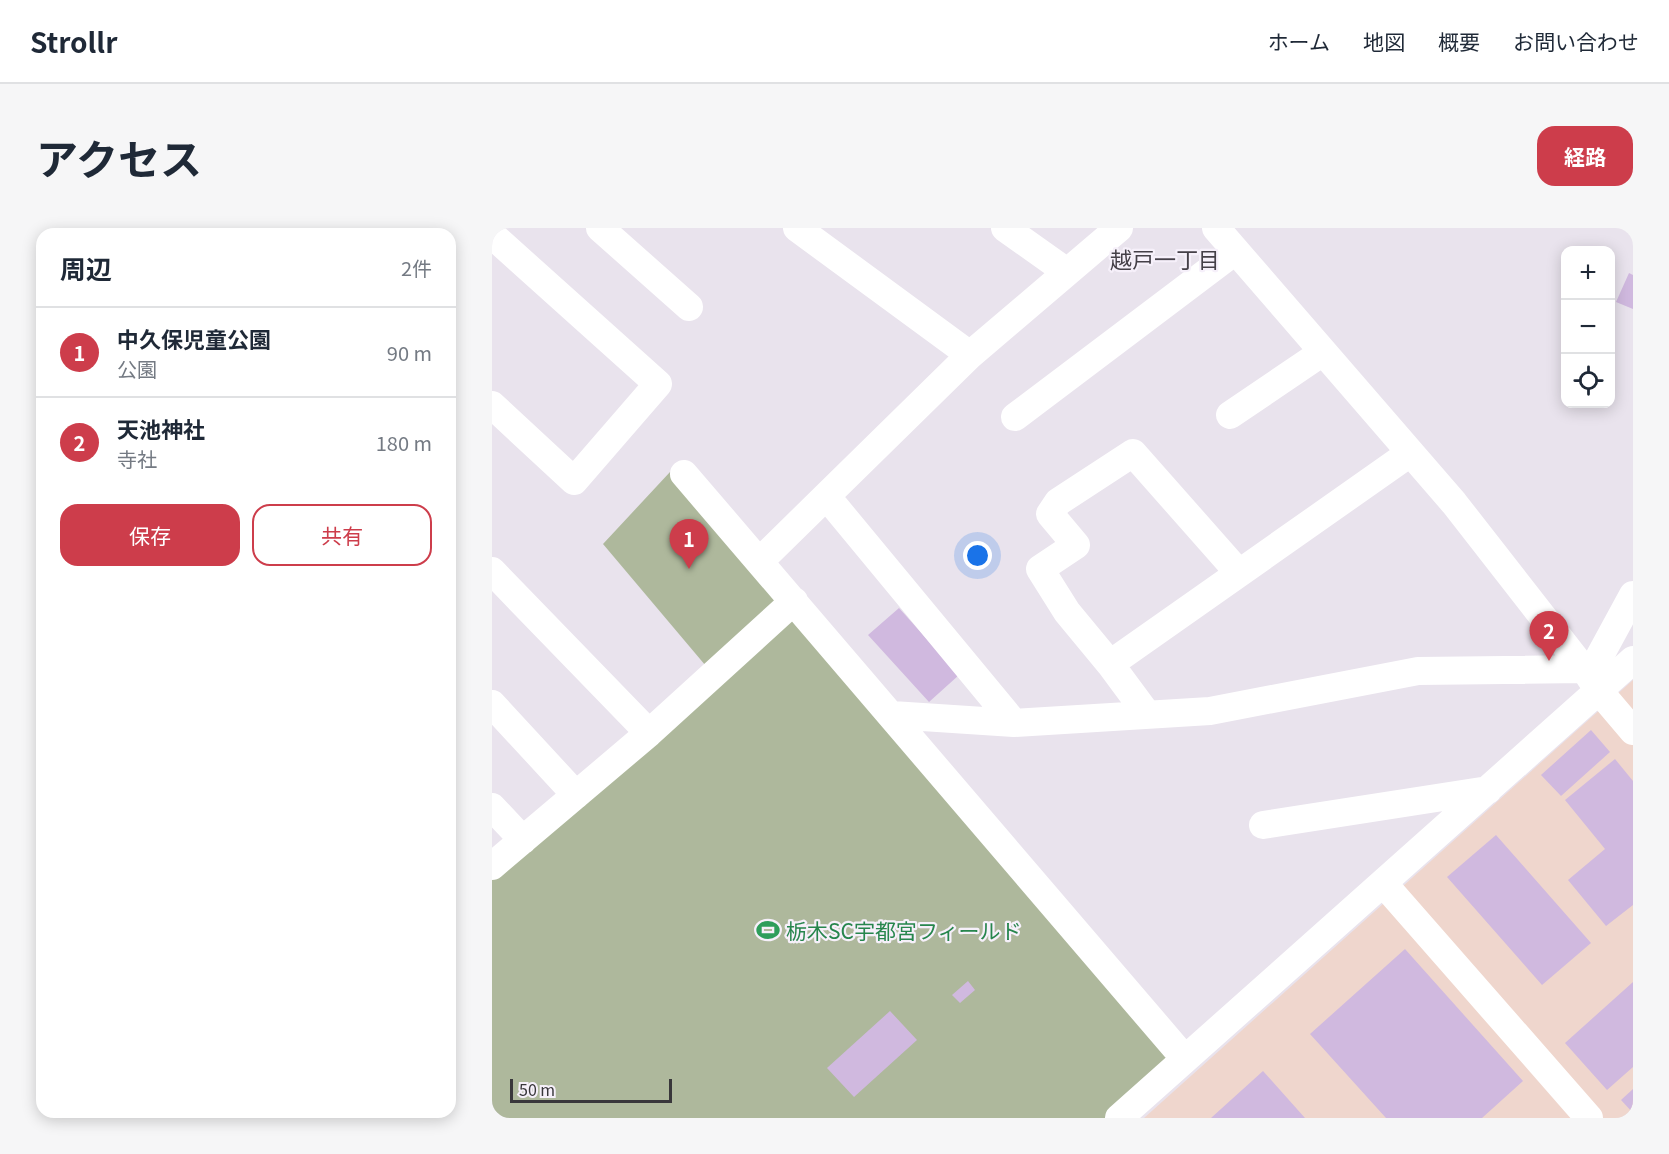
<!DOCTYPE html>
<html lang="ja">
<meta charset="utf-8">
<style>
:root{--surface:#fff;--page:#f6f6f7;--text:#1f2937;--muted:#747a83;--line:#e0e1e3;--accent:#cd3d4b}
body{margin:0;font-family:Georgia,"Noto Sans JP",serif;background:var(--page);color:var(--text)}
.controls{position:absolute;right:18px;top:18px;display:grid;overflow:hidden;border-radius:12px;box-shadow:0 3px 15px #0003}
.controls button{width:54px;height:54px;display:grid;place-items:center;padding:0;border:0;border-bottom:2px solid var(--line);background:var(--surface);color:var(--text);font:30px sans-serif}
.scale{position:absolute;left:18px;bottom:15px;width:162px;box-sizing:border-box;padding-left:6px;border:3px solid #39373b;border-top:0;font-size:16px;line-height:21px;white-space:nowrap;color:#39373b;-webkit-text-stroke:4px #f6f0fa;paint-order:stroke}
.you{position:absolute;left:486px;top:328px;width:21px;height:21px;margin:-15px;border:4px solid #fff;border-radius:50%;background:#1a73e8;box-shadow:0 0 0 9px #1a73e833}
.badge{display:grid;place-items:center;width:39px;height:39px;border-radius:50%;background:var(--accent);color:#fff;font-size:20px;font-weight:700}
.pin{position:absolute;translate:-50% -50px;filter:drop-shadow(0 2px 3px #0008)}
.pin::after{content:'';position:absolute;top:32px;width:21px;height:18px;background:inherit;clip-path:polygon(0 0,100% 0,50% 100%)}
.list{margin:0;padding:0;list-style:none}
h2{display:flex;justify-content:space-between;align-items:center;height:78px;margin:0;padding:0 24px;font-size:26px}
h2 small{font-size:20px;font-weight:400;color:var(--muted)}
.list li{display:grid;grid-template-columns:39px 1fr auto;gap:18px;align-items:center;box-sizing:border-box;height:90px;padding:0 24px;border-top:2px solid var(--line)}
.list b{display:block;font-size:22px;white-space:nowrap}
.list p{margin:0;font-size:20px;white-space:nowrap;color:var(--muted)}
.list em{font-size:20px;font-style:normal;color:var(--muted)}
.actions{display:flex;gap:12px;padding:18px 24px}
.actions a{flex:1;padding:14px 0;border:2px solid var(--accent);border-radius:18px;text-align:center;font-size:21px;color:var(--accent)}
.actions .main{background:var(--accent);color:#fff}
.icon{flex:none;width:33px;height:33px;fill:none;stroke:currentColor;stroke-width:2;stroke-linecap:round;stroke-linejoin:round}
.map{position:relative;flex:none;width:1141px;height:890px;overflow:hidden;border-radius:18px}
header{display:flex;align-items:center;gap:36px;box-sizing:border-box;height:84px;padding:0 30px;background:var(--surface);border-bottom:2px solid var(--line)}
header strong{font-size:28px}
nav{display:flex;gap:33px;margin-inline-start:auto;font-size:21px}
.intro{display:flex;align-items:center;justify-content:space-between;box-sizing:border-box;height:144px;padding:0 36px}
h1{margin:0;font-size:42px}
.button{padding:15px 27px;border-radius:18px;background:var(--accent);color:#fff;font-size:21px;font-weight:700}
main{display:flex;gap:36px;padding:0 36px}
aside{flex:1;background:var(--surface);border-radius:18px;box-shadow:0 3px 15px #0003}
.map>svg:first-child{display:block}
.industrial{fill:#efd6cd}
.green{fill:#aeb89c}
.building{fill:#d0b9df}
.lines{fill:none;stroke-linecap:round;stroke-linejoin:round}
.minor{stroke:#fff;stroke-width:28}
.labels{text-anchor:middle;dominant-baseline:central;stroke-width:4.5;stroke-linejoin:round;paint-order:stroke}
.leisure-label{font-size:21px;fill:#27864d;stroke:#f6f0fa;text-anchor:start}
.neighbourhood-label{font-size:22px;fill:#454048;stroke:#f6f0fa}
</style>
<header>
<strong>Strollr</strong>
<nav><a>ホーム</a><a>地図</a><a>概要</a><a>お問い合わせ</a></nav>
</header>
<div class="intro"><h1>アクセス</h1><a class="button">経路</a></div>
<main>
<aside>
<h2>周辺<small>2件</small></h2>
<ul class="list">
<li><span class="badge">1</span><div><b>中久保児童公園</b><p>公園</p></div><em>90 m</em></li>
<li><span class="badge">2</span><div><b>天池神社</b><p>寺社</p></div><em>180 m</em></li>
</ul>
<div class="actions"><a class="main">保存</a><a>共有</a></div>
</aside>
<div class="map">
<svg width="1141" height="890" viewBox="0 0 1141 890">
<rect width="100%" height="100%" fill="#e9e3ed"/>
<!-- industrial -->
<path class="industrial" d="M1141,452V890H652Z"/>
<!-- green -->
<path class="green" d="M178,244L284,366L281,387L219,444L111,316Z
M300,385L682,829L614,890H11L0,880V649Z"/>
<!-- building -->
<path class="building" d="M1137,45L1141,47V81L1124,74Z
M407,380L467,447L437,474L376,407Z
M1099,502L1118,524L1069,568L1049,547Z
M1123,531L1141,553V677L1114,698L1076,652L1113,621L1073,572Z
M1004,607L1099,715L1050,757L955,649Z
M913,721L1031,853L990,890H894L818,806Z
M476,753L483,762L468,775L460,767Z
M1141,754V839L1115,862L1073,815Z
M398,783L425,812L362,869L335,840Z
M771,843L813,890H719Z
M1141,861V885L1129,872Z"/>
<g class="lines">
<!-- minor -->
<path class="minor" d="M108,0L197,79
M305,0L478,127
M513,0L575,44
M724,0L962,275L1097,448
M0,7L166,156L82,253L0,177
M738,187L831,124
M523,189L743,23
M192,246L693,831
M335,269L522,495L718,483L926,443L1092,441
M268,333L478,127L627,0
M0,343L157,505
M747,345L641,225L566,274L558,286L584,317L548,341L575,384L618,436L918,225
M1141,367L1097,448L1107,463L1141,503
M618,436L655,486
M0,476L84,567
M400,487L522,495
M0,579L31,612
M771,597L996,562
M0,638L157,505L302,373
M891,655L1097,890
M627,890L1141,432"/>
</g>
<!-- icons -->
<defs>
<g id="stadium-bare" transform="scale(1.8)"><path d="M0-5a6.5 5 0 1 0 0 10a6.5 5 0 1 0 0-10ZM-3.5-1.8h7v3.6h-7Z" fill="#2e9e5b" stroke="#f6f0fa" stroke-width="2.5" paint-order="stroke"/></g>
</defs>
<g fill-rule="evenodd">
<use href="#stadium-bare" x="276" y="702"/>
</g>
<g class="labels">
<!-- leisure labels -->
<g class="leisure-label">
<text x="294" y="702">栃木SC宇都宮フィールド</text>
</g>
<!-- neighbourhood labels -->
<g class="neighbourhood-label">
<text x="673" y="30">越戸一丁目</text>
</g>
</g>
</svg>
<div class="controls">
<button>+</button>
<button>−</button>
<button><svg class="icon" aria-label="locate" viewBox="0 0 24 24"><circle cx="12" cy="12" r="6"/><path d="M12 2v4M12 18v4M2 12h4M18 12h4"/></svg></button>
</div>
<div class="scale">50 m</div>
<div class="you"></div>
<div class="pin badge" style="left:197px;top:341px">1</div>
<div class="pin badge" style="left:1057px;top:433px">2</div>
</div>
</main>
